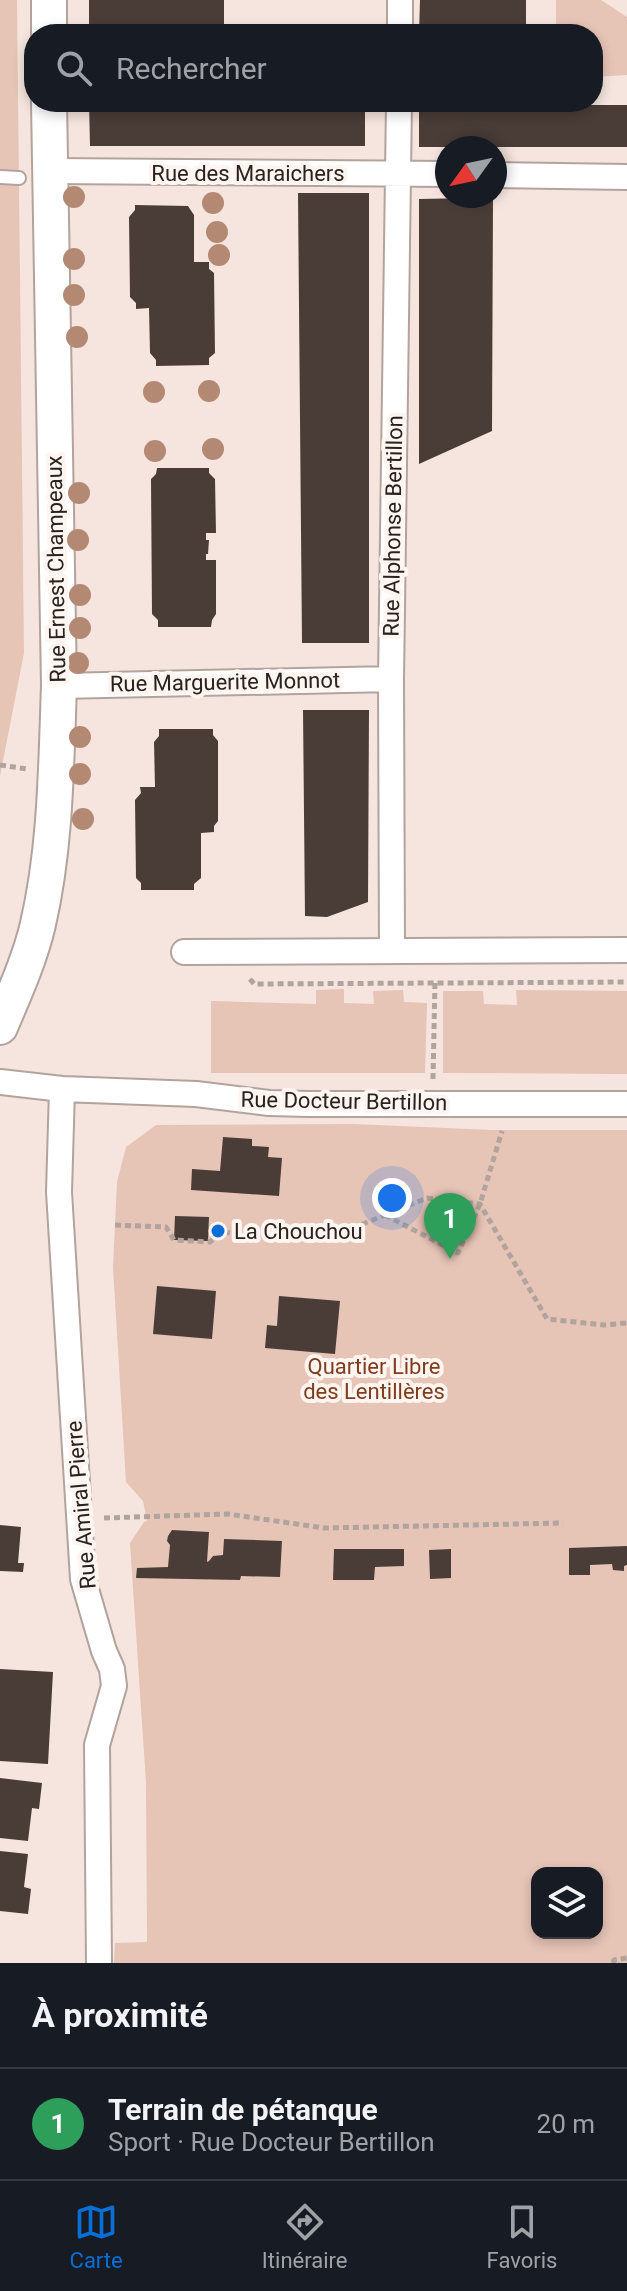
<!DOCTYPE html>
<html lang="fr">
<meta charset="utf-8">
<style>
:root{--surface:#171b24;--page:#20242c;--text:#f1f3f6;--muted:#9ea1a6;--line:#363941;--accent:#076fd7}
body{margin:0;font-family:Roboto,sans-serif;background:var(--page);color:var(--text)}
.controls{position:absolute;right:24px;bottom:24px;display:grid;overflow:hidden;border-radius:16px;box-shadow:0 4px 12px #0003}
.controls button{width:72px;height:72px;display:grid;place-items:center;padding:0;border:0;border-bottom:2px solid var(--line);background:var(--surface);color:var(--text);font:40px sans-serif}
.compass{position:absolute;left:435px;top:136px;width:72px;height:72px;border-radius:50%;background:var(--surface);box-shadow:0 4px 12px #0003;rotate:237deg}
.you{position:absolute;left:392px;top:1198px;width:28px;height:28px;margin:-20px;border:6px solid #fff;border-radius:50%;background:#1a73e8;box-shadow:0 0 0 12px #1a73e833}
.badge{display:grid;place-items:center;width:52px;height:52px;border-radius:50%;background:var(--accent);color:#fff;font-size:26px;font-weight:700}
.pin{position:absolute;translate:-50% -66px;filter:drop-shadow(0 2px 4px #0008)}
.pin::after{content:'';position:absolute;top:42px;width:28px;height:24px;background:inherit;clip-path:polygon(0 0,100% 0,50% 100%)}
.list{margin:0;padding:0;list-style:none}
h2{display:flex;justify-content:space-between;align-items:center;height:104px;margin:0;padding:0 32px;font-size:34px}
h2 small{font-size:26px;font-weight:400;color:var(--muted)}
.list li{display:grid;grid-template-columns:52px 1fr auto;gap:24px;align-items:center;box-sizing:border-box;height:112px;padding:0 32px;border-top:2px solid var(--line)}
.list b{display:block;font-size:30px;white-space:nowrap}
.list p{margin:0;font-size:26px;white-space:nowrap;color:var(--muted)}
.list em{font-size:26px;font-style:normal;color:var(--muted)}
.icon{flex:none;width:44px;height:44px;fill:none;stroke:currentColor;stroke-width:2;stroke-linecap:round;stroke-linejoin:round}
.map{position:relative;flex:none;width:627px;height:1963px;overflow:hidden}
.search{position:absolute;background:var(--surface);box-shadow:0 4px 12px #0003;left:24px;right:24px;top:24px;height:88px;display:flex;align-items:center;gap:20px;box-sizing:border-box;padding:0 28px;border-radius:32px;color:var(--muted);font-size:30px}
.sheet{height:216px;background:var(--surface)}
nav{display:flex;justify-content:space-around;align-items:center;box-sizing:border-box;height:112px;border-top:2px solid var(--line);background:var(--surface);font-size:22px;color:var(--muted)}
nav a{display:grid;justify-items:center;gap:4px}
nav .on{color:var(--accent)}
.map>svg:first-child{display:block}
.green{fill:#e6c4b6;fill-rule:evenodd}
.building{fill:#4a3d38}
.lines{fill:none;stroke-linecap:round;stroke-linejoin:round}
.lane-casing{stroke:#b2a39d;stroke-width:16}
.street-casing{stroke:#b2a39d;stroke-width:28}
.secondary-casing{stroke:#b2a39d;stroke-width:38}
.path{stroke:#b1a49e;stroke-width:5;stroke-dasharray:6 4;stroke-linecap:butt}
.lane{stroke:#fff;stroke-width:12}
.street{stroke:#fff;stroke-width:24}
.secondary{stroke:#fff;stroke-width:34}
.tree{fill:#b48974}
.poi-dot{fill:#076fd7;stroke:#fef4f0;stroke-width:3}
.labels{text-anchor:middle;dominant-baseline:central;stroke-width:8;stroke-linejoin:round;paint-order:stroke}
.street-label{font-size:22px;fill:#292320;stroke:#fef4f0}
.poi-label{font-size:22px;fill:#292320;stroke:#fef4f0;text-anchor:start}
.park-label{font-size:22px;fill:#7f3d1e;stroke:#fef4f0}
</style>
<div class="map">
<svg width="627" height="1963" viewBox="0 0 627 1963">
<rect width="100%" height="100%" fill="#f5e5de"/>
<!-- green -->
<path class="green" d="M0,0H17L24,653L0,776Z
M556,0H601L627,17V75L593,77V34H556Z
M344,989V1003L374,1004L373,991L403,990L404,1002L427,1003L425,1073H211V1001L316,1004V990Z
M516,990L627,991V1074L443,1073V991H483L484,1004L517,1005Z
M354,1124L492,1130H627V1963H114L115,1943L147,1942L146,1783L130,1543L144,1522L147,1521L143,1501L126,1482L113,1267L117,1182L126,1147L156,1125ZM537,1873H597V1933H537Z"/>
<!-- building -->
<path class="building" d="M89,0H224V34H89Z
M420,0H526V34H419Z
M89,102L365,105V146H90Z
M419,102H494V105H627V147H419Z
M298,193H369V643H302Z
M471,198H493L492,431L419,464V199Z
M135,205L188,206L194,215V262H209V269L214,273L215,353L209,358V365L156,366V360L150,353L149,308L136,309V303L130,297L129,217L135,210Z
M157,468H209V473L215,479L216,533H206V540H209L208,554H206V560H216V614L212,620L211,627H158V620L152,614L151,479L156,474Z
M303,710H369L368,902L327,917L305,916Z
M159,729H213V735L218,741V821L214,826V832L201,833V878L194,884V890H141V883L136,878L135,800L141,793L140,787H155L154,742L159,736Z
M223,1137L252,1139V1146L269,1147L268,1157L282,1158L279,1196L191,1190L192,1169L220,1171Z
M175,1216L209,1217L208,1241L174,1240Z
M157,1286L216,1291L212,1339L153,1334Z
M279,1296L340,1301L335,1354L265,1348L267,1325L277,1326Z
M0,1525L21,1527L18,1563H24L23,1572L0,1571Z
M172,1530L209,1532L207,1562L209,1561L213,1556L223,1555L224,1539L282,1541L280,1577L241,1576L240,1580L136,1578L137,1568L168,1567L170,1545L167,1541L168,1536Z
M627,1546V1565L624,1566V1571L613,1570L612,1564L590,1565V1575H569V1548Z
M334,1549H404V1566L375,1567L374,1580H333Z
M451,1549V1578L430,1579L429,1550Z
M0,1669L53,1672L48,1764L0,1761Z
M0,1778L42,1783L39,1809L32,1808L28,1841L0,1838Z
M0,1851L28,1854L24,1887L31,1889L28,1914L0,1911Z"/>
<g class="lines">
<!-- lane casing -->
<g class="lane-casing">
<path id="lane" d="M0,177L19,178"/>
</g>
<!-- street casing -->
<g class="street-casing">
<path id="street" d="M400,34V0
M49,171L447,174
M495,175L627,177
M59,686L391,679
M392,950L391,679L399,102
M184,952L627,950
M0,1082L62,1089L196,1094L269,1103L308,1104H627
M62,1089L59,1192L83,1579L104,1651L112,1669L114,1686L97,1745L99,1963"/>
</g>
<!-- secondary casing -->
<g class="secondary-casing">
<path id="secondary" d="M49,34V0
M0,1027C14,994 30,959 38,924C56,846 56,765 59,686L49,102"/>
</g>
<!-- path -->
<path class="path" d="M0,765L27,769
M250,979L254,984L627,982
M433,1079L435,981
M385,1215L458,1253L480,1204L502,1131
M115,1225L166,1227L174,1240L210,1242L222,1232L290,1238L348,1230L427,1198L480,1204L547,1319L604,1325L627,1323
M104,1518L228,1514L324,1528L563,1523
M613,1963L614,1960L627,1958"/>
<!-- lane -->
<use href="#lane" class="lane"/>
<!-- street -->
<use href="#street" class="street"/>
<!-- secondary -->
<use href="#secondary" class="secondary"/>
</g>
<!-- trees -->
<g class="tree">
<circle cx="74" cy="197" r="11"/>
<circle cx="213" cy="203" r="11"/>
<circle cx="217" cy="232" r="11"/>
<circle cx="219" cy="255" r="11"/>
<circle cx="74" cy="259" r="11"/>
<circle cx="74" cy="295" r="11"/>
<circle cx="77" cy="337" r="11"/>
<circle cx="209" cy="391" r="11"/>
<circle cx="154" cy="392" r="11"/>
<circle cx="213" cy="449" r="11"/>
<circle cx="155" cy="451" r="11"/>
<circle cx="79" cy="493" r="11"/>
<circle cx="78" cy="540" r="11"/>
<circle cx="80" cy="595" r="11"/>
<circle cx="80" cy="628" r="11"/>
<circle cx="78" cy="663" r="11"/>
<circle cx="80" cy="737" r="11"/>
<circle cx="80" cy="774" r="11"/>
<circle cx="83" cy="819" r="11"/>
</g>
<!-- markers -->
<circle class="poi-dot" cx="218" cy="1231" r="8"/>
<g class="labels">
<!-- street labels -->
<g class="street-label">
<text x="248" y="173">Rue des Maraichers</text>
<text transform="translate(393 526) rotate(-89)">Rue Alphonse Bertillon</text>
<text transform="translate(56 569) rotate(-91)">Rue Ernest Champeaux</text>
<text transform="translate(225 682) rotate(-1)">Rue Marguerite Monnot</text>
<text transform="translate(344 1101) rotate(1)">Rue Docteur Bertillon</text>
<text transform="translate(81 1505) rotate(-95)">Rue Amiral Pierre</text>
</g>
<!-- poi labels -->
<g class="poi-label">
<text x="234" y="1231">La Chouchou</text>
</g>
<!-- park labels -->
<g class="park-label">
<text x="374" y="1366">Quartier Libre<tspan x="374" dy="25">des Lentillères</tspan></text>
</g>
</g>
</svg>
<div class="controls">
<button><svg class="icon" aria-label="layers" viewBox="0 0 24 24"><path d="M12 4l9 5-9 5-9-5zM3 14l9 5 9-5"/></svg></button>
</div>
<svg class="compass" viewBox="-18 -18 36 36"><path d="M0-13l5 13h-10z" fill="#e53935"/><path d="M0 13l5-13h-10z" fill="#9ea1a6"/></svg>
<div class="you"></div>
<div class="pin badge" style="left:450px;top:1259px;background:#2e9e5b">1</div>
<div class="search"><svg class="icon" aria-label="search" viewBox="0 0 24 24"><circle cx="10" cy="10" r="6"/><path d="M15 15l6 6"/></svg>Rechercher</div>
</div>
<section class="sheet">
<h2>À proximité<small></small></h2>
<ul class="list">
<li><span class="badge" style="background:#2e9e5b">1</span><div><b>Terrain de pétanque</b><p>Sport · Rue Docteur Bertillon</p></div><em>20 m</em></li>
</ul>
</section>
<nav>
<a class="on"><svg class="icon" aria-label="map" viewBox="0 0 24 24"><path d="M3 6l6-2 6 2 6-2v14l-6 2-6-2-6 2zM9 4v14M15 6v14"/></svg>Carte</a>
<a><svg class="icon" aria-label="directions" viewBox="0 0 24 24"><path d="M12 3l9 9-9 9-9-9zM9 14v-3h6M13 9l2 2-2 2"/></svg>Itinéraire</a>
<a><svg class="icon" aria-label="saved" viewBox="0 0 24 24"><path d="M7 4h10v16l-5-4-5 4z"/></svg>Favoris</a>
</nav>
